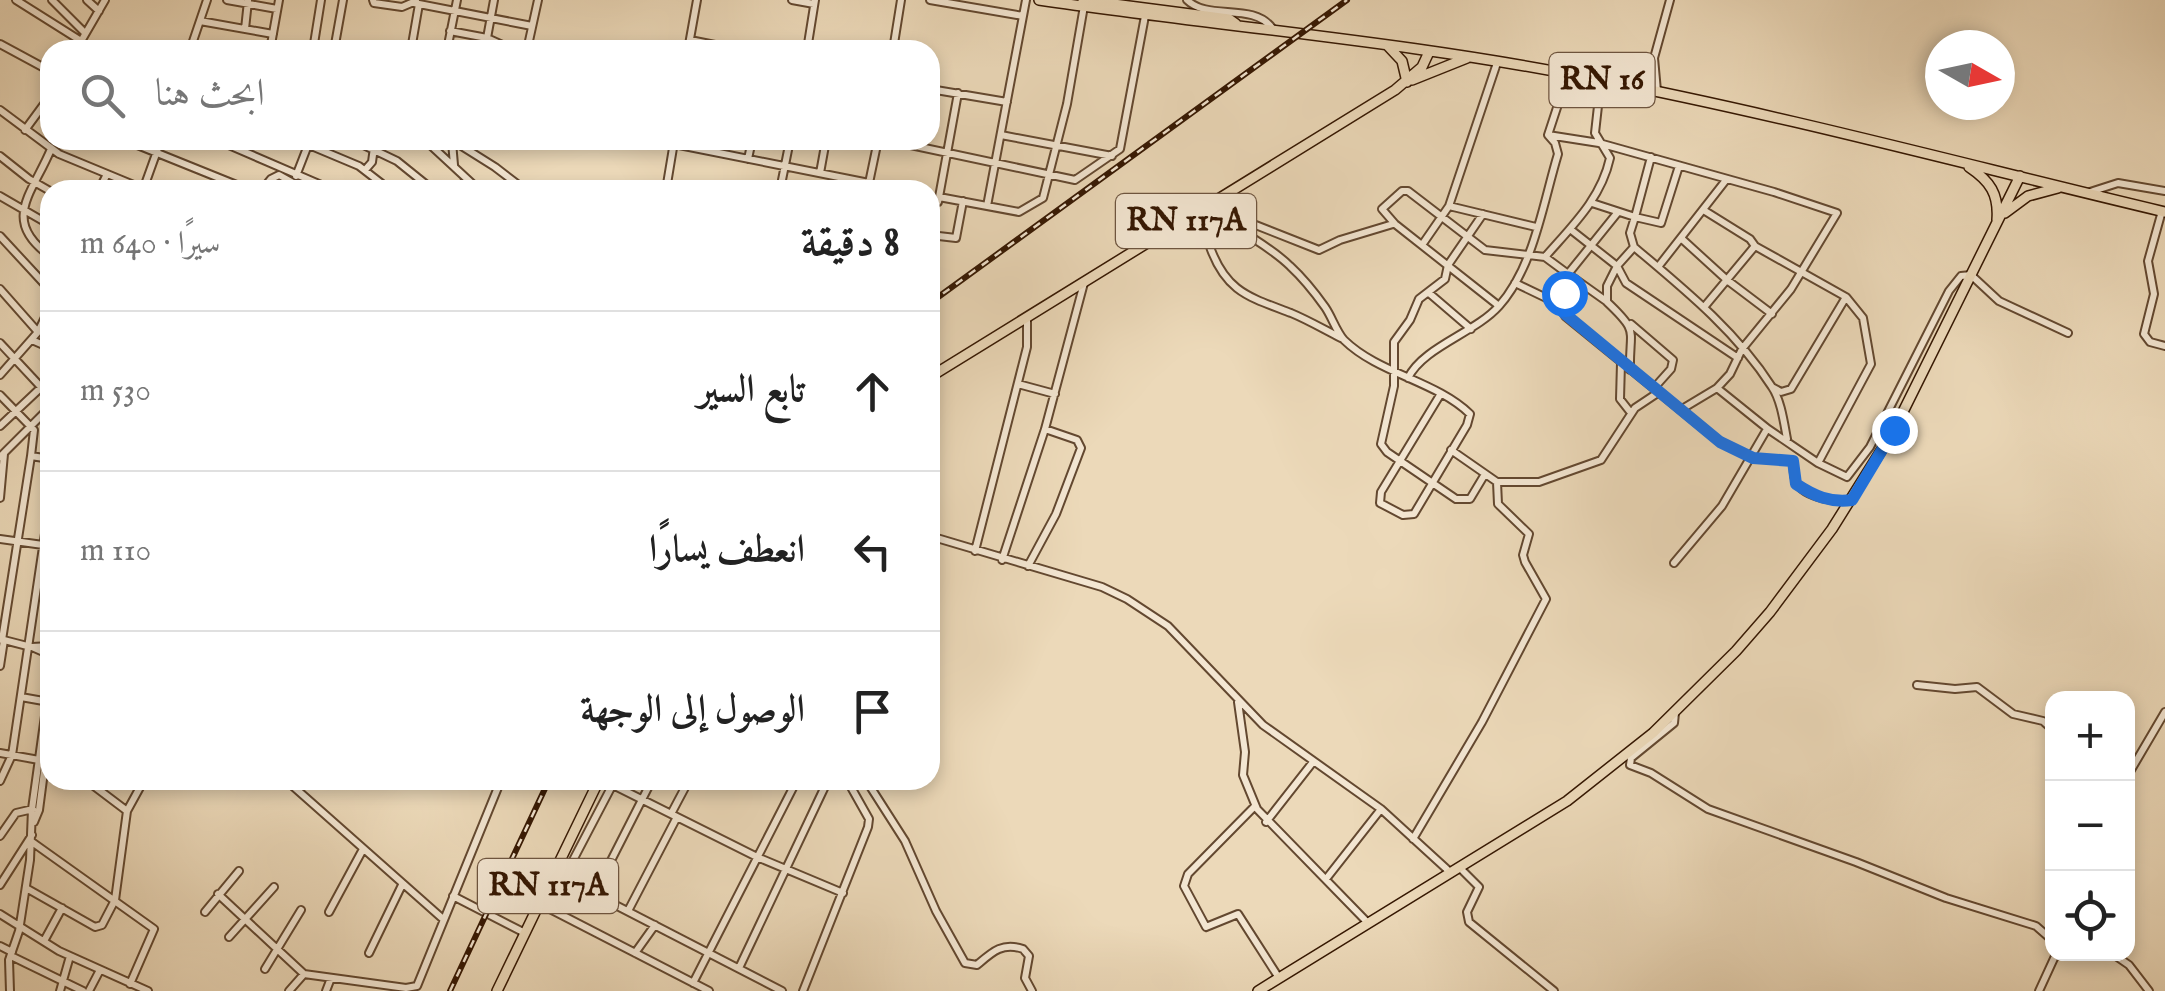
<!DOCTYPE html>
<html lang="ar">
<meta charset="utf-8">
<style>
:root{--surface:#fff;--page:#f2f2f2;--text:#222;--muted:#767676;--line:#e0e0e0}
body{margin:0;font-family:"IM FELL English",Amiri,serif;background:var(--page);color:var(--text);direction:rtl}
.controls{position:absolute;right:30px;bottom:30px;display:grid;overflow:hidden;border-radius:20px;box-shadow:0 5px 15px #0003}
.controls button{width:90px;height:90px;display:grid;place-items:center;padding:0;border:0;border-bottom:2px solid var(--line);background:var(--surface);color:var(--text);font:50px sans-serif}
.compass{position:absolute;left:1925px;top:30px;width:90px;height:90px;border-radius:50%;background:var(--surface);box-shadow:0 5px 15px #0003;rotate:99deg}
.stop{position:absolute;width:30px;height:30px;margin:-22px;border:8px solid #1a73e8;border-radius:50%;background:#fff}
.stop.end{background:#1a73e8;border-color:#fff;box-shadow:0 2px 10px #0008}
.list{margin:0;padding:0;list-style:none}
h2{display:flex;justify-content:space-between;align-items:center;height:130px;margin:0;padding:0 40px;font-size:42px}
h2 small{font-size:32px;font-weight:400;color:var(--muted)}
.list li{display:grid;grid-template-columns:65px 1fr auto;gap:30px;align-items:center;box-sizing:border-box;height:160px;padding:0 40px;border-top:2px solid var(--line)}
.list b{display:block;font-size:38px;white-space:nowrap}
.list em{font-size:32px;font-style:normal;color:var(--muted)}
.icon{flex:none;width:55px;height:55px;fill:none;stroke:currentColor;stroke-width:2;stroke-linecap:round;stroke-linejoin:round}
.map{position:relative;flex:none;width:2165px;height:991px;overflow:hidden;direction:ltr}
.search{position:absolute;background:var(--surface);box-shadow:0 5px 15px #0003;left:40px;top:40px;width:900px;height:110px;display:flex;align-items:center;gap:25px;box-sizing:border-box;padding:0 35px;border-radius:30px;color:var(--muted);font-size:38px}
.panel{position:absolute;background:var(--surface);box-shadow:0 5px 15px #0003;left:40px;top:180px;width:900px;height:610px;border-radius:30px;direction:rtl}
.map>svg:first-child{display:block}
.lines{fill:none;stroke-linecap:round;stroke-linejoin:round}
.minor-casing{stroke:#634830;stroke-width:10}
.major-casing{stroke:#351702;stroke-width:12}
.minor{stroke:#f3e6d2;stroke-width:6}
.major{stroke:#ecd9b9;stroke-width:9}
.rail-casing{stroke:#351702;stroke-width:6}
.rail{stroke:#f3e6d2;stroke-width:2.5;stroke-dasharray:8;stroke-linecap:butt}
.route{stroke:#1a73e8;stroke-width:12}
.labels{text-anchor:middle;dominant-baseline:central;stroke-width:8;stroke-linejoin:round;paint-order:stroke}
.shield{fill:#f3e6d2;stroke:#6e5540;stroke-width:2.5}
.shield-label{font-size:32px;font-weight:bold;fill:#351702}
</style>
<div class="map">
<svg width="2165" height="991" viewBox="0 0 2165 991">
<rect width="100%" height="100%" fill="#ecd9b9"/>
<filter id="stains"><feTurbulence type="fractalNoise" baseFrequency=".002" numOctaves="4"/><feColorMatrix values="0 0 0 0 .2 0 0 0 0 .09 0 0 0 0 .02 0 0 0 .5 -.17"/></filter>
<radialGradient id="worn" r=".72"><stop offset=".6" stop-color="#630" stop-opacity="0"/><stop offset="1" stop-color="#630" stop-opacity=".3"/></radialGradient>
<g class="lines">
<!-- minor casing -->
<g class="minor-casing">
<path id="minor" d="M16,0L81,41
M52,0L85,33
M87,0L99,11
M227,0L277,9
M373,0L374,3L402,7L416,1
M792,0L814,4
M930,0L1023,16L1026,0
M1187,0C1208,21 1253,2 1272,28
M414,3L532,26
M200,21L273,34
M245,29L248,1
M450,31L487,38L507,47L528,45
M487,38L494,0
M690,40L740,50
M0,44L50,71
M76,50L105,0
M190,50L207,0
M270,50L279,0
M313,50L321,0
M334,50L343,0
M411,50L419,4
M447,50L457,0
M527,50L538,0
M688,50L697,0
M807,50L815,0
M893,50L901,0
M1497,63L1449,206L1536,227
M930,89L1007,102
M1657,91L1654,58L1670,0
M0,110L59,154L146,190
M25,130L50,96
M1001,135L1112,156
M1548,135L1599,143L1774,192L1837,213L1791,289L1742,349L1730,374L1717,388L1682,409
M125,140L249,190
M217,140L333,190
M297,140L359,166L390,190
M353,140L397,161L433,190
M425,140L479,190
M452,140L495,167L525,190
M887,140L1075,180L1120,149L1145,16
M452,142L454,165
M674,144L869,183L871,190
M0,156L29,179L50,191
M1651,157L1635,217L1661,223L1679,166
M748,159L752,140
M365,170L372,162L375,140
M820,173L826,140
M296,176L310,140
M869,183L878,140
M99,190L107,174
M143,190L161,140
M262,190L271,179L279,175L306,190
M457,190L467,179
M666,190L674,142
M780,190L790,140
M2090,192L2118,183L2165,191
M0,196L50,225
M939,197L958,93
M930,201L938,202L939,197L1019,212L1043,198L1067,104L1084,6
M1592,203L1635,217L1630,233L1634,247L1617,266L1626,283L1738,358
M1212,205C1233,231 1266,242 1290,266C1303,278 1315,293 1325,307C1332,317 1336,331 1344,340C1379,374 1436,381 1470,414L1467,425L1414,514L1403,515L1380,503L1381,492L1440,395
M987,206L1023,16
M1220,211L1319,250L1340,240L1393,224
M1705,211L1750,239L1755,246L1846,297L1863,318L1871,364L1818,463
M2162,211L2148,261L2154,294L2144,334L2150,342L2165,346
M1483,214L1448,265L1445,279L1419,299L1410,320L1394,342V386L1381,444L1387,452L1456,499H1470L1485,474
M1222,217L1209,237V244C1225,292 1249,297 1291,313C1308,320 1325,330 1341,338
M1570,229L1617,266L1607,286V302C1640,333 1629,329 1630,370
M930,235L956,238L963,201
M0,236L50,290
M1682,239L1727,280L1772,314
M1422,245L1449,206
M1634,247C1684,289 1736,331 1772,387C1781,400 1784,423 1787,439
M50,256C0,220 33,193 51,149
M1545,257L1568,274L1563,307L1565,316L1720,442L1753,458L1793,461C1794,467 1793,473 1795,479C1800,497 1833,502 1849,500
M1658,267L1726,180
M1515,283L1563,306
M0,289L38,332
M1429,293L1471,329
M1606,301L1568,274L1618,212
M1499,306L1395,224L1382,209L1402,191H1408L1485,250L1545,257C1572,226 1601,199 1610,158L1595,133L1598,106L1592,79
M1705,306L1755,246
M1631,324L1673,360L1671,369L1654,388
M32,340L50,348
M0,343L41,387
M1621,363L1620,399L1631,413
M0,375L38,332L50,307
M1408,378C1423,347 1475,333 1499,306C1534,267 1543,203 1558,154L1555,143L1548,135L1568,74
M1018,384L1055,394
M1772,387L1781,392L1791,389L1846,297
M1717,388L1768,429L1818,463L1847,477L1870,447L1949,291L1961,276L1971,275L1999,301L2068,333
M0,395L34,430L31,456
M0,426L50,379
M1451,450L1497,482H1539L1601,460L1635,408L1659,392
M0,457L50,407
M0,498L4,454
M930,536L1102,587L1127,599L1168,626L1263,725L1381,809L1451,873
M0,539L50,546
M975,551L1027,347V317
M1002,560L1045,429L1084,283
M1674,563L1722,506L1767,429
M1028,566L1056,514L1081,448L1077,440L1045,429
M0,639L31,647
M2,640L31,456L50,459
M50,646L32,647L50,655
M0,666L4,640
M1917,685L1955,689L1977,687L2013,714L2043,721L2052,729
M21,697L49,702
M1238,702L1245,752L1243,775L1257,809L1368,923
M1675,713L1674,723L1631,758L1630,765L1651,773L1708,809L1856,862L1946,898L2036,926L2052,940
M0,753L39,760
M2128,775L2165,712
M286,780L443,919
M615,780L548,908L709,991
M866,780L905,841L936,911L965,963L977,965C992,952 1002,942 1023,949L1029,956L1025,978L1032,991
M0,781L12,755L50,500
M613,785L757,857L843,893
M1255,806L1188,874L1184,886L1206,927L1238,914L1279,978
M127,811L144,780
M671,814L689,780
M34,822L39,810L50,726
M1266,822L1313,762
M0,836L16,813L33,809
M1413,839L1482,722L1546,599L1525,562L1523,555L1529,534L1498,504L1497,482
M32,842L154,929L130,984
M1461,869L1479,887L1467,912L1469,922L1554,991
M565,879L782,991
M1326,879L1381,809
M0,885L32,835
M26,888L95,927L102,925L115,900L127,811L86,780
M218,894L304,974
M594,894L652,780
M453,896L525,933
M628,911L677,817
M205,912L239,871
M329,912L362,851
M0,914L59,951L148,991
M229,937L274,887
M44,941L62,908
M0,946L12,952
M369,953L402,885
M635,953L655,925
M2113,954L2129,965L2149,991
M11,956L83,991
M739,968L828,780
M265,969L301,910
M693,983L797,780
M10,991L9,960L19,931L30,860L32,809L50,680
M60,991L70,956
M89,991L100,970
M289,991L304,974L406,988L417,986L501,780
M326,991L331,978
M803,991L868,827L869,819L847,780
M2039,991L2056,954"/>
</g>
<!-- major casing -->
<g class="major-casing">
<path id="major" d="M1039,0C1225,27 1411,42 1595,79C1787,116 1975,167 2165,212
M1083,0L1229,19L1236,24
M1387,45L1402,61L1407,82
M1412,80L1467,58
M1969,167C1990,181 1999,194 1997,220
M2005,213L2028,196L2058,188
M930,377L1395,90L1422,67L1429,52
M497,991L599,780
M1258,991L1567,801L1653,733L1736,651L1770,612L1832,529L1894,430L2020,176"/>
</g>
<!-- minor -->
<use href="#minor" class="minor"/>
<!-- major -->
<use href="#major" class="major"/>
<!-- rail casing -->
<g class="rail-casing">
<path id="rail" d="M930,303L1347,0
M450,991L549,780"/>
</g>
<!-- rail -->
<use href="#rail" class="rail"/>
</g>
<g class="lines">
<!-- route -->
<path class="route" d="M1564,293V313L1720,442L1753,458L1793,461L1796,484C1814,496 1830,503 1852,500L1894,430"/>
</g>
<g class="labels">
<!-- shield labels -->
<g class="shield">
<rect x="1549.5" y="53" width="105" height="54" rx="8"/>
<rect x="1116" y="194" width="140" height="54" rx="8"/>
<rect x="478" y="859" width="140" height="54" rx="8"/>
</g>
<g class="shield-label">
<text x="1602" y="80">RN 16</text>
<text x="1186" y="221">RN 117A</text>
<text x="548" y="886">RN 117A</text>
</g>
</g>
<rect width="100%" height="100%" filter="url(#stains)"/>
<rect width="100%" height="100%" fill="url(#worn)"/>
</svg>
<div class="controls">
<button>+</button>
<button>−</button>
<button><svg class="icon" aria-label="locate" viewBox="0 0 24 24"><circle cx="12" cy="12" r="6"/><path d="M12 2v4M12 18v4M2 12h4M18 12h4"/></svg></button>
</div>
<svg class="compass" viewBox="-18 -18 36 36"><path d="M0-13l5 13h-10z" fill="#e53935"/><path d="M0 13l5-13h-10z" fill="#767676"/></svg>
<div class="stop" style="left:1564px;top:293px"></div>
<div class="stop end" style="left:1894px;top:430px"></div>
<div class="search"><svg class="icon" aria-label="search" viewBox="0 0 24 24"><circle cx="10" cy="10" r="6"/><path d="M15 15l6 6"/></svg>ابحث هنا</div>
<section class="panel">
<h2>8 دقيقة<small>سيرًا · 640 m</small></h2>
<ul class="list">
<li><svg class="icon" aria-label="ahead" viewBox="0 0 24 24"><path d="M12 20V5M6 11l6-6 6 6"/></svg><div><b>تابع السير</b></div><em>530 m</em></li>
<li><svg class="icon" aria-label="left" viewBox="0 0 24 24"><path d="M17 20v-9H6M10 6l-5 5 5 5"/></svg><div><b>انعطف يسارًا</b></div><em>110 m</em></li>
<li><svg class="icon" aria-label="arrive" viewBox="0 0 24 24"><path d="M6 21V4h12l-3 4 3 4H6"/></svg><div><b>الوصول إلى الوجهة</b></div></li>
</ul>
</section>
</div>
